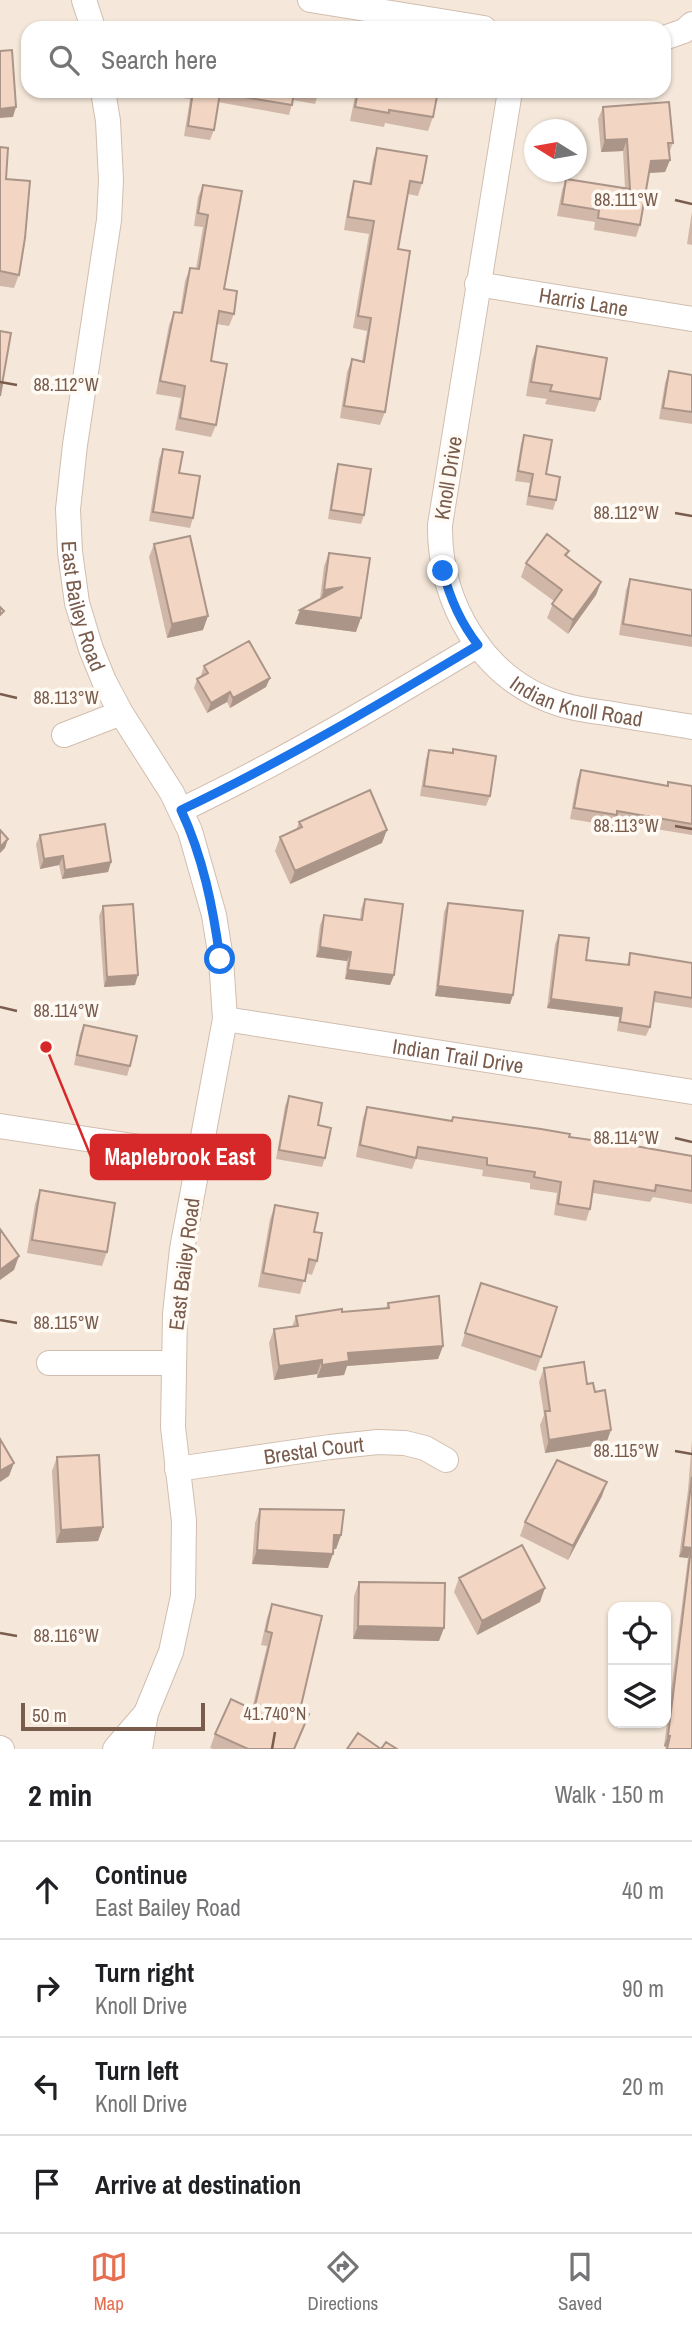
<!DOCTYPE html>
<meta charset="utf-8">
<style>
:root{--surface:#fff;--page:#f2f2f2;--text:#202124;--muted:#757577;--line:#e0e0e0;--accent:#e76f51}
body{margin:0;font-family:"Archivo Narrow",sans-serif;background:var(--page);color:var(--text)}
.controls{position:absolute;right:21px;bottom:21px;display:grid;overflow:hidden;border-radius:14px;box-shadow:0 2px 5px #0004}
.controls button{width:63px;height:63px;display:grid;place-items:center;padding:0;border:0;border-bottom:2px solid var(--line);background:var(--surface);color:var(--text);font:35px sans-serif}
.compass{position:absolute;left:524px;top:119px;width:63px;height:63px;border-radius:50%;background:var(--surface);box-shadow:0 2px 5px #0004;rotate:281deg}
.scale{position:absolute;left:21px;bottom:18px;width:184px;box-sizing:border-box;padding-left:7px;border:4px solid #7a5c4d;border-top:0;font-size:19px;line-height:24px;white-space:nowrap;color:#7a5c4d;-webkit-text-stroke:5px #fffaf3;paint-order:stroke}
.stop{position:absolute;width:21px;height:21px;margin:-16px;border:5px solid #1a73e8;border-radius:50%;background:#fff}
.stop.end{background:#1a73e8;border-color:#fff;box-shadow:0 2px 7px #0008}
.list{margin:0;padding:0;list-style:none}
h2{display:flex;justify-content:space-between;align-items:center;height:91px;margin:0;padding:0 28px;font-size:30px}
h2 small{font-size:23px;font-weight:400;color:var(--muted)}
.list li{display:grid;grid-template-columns:46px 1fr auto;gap:21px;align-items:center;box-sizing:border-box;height:98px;padding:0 28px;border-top:2px solid var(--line)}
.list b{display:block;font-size:26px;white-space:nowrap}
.list p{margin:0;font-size:23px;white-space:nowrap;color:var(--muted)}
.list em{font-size:23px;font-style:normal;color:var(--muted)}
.icon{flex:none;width:38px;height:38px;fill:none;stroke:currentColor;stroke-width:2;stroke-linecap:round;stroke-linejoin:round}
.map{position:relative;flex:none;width:692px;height:1749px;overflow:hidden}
.search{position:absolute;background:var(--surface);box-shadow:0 2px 5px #0004;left:21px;right:21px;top:21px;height:77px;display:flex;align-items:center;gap:18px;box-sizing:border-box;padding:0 24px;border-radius:21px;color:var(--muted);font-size:26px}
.sheet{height:483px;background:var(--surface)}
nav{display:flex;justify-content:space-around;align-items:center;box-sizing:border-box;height:98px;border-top:2px solid var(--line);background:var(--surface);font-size:19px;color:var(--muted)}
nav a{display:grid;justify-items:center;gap:4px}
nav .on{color:var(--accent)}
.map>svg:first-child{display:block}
.residential{fill:#f5e8da;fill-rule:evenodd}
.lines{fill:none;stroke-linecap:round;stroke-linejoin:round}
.minor-casing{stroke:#d1beb0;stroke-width:26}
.minor{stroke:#fff;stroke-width:24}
.wall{fill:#d1b7a8}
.shaded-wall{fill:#aa9588}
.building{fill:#f3d5c3;stroke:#aa9588;stroke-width:2}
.route{stroke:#1a73e8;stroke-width:9}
.ticks{fill:none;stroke:#7a5c4d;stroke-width:2.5}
.labels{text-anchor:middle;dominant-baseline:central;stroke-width:7;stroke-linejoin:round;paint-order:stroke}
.street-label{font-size:21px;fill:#7a5c4d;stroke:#fffaf3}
.ticks-label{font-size:18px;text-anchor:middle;fill:#7a5c4d;stroke:#fffaf3;stroke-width:7;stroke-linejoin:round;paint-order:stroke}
.leader{fill:none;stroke:#d62828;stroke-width:2.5}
.callout-dot{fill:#d62828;stroke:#fffaf3;stroke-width:2.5}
.callout{fill:#d62828;stroke:#d62828;stroke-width:2.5}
.callout-label{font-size:23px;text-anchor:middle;font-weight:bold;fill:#fff}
</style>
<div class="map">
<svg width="692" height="1749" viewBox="0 0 692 1749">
<rect width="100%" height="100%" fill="#fdf6ec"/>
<!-- residential -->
<path class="residential" d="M0,0H692V1749H0ZM28,28H664V91H28ZM534,130H576V172H534ZM613,1607H666V1723H613Z"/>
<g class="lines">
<!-- minor casing -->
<g class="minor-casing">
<g id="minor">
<path d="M84,0L93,28"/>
<path d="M310,0L484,28"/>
<path d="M664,38L684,31L692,24"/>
<path id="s1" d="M103,91L108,121L111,180L109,220L75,445L68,509L70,552L77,603L91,649L104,681L121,713L172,793L190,831L214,915L221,959L225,1019L182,1249L175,1314L173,1427L184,1521L183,1596L171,1652L146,1713L140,1749"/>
<path id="s2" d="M510,91L440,525C439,603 483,680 560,704C575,709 592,711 607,713C635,718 664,722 692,727"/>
<path id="s3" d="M477,284L692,319"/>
<path d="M64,735L121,713"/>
<path d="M181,810C284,761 381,703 478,645"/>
<path id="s4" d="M225,1019L692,1092"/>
<path d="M0,1126L200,1156"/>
<path d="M49,1363H173"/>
<path id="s5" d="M177,1469L330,1447L378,1442L405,1443L425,1448L446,1460"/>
<path d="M0,1748L2,1749"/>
<path d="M115,1749L146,1713"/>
</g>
</g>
<!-- minor -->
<use href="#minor" class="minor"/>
</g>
<!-- wall -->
<path class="wall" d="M183,91H319L315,104L293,100L289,115L218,102L214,130L210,140L184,136L190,99L182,98Z
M356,91H438L433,117L428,131L385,123L384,127L350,121Z
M603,107L673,143L669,153L670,160L665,172L649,173L640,225L636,237L594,230L595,222L557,216L562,190L566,179L625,188L623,151L601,152L598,119Z
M0,147L6,179L19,275L14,288L0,286Z
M377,148L422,183L418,196L408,194L398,249L385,412L380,425L340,418L347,372L352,359L362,361L367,331L353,328L369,234L344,230L350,194L354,181L369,184L373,160Z
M203,185L224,289L234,314L229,326L217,324L211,361L216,425L211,437L175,430L181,398L156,394L169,325L174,312L180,313L185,281L190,268L196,269L203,227L194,226L198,197Z
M692,211V245L687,244Z
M537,346L600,399L595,412L545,404L547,399L526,396L532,360Z
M669,371L692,375V424L659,419L665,383Z
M524,435L556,500L553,510L526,505L530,483L515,481L521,444Z
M163,449L179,473L193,518L190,528L149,521L159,459Z
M338,464L364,515L361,524L328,519L335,474Z
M154,544L203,630L167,638L149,557Z
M569,551L567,556L601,582L596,595L568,634L547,618L554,601L521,577L526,563Z
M329,553L356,632L295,624L300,610L320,599L324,566Z
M630,579L692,590V647L619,635L626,590Z
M204,666L270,678L266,687L230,708L227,702L207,713L194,688L197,679L201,676V675Z
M453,749L490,796L486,806L420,796L426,759L429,750L452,753Z
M581,770L667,786L668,782L692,786V835L614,822L613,826L570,819L577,780Z
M299,822L382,843L290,884L275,851L280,837L296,830Z
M40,835L111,862L108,872L62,879L59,865L40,869L36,844Z
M365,899L394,975L390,985L345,979L347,961L316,957L320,925L324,915L360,920L361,909Z
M448,903L513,995L510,1004L435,996L444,912Z
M103,906L135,985L104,987L99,916Z
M559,935L586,960L627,965L630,953L692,963V1008L654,1002L650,1027L646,1036L617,1031L619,1017L547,1008L555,944Z
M84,1025L130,1066L127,1076L74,1065L80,1034Z
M289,1096L318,1125L325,1158L322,1167L276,1159L285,1106Z
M367,1107L451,1121L453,1117L569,1137L692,1156V1204L653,1197L650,1202L593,1193L590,1209L586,1221L554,1215L557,1193L530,1189V1183L482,1176L483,1170L416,1159L412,1169L356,1157L363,1118Z
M40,1190L107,1252L102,1266L27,1253L35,1204Z
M275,1205L314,1232L317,1261L312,1275L306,1273L300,1294L258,1287L270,1219Z
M481,1283L541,1357L536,1371L461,1346Z
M388,1303L443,1346L438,1359L347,1366L344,1375L317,1378V1374L274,1380L269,1343L274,1329L292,1327L296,1316L386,1308Z
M544,1368L587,1384L606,1444L545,1453L540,1425L544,1415L539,1382Z
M692,1439V1749H665L666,1747L664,1746L688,1558L679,1557L688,1490Z
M57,1457L103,1527L98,1541L56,1543L52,1471Z
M602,1496L568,1560L520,1536L525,1522Z
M260,1509L341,1535L336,1549H333L328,1568L252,1564L255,1523Z
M459,1578L540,1602L477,1635L454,1592Z
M359,1582L439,1641L353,1639L354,1596Z
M272,1604L300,1710L309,1714L304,1728L295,1749H213L210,1748L215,1734L252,1709L267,1646L261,1645L267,1618Z"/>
<!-- shaded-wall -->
<path class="shaded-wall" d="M16,107L13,117L0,118V109Z
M627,139L623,151L601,152L605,140Z
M670,160L665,172L647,173L651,161Z
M601,582L596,595L568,634L573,620Z
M343,587L319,604L324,590Z
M300,610L361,618L356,632L295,624Z
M208,616L203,630L167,638L172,624Z
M270,678L266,687L230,708L233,698Z
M230,692L227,702L207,713L211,703Z
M387,830L382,843L290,884L295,871Z
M8,839L5,848L0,853V847Z
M63,856L59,865L40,869L44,859Z
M111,862L108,872L62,879L65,870Z
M320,947L351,952L347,961L316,957Z
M348,970L394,975L390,985L345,979Z
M138,975L135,985L104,987L107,977Z
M438,986L513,995L510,1004L435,996Z
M551,999L622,1008L619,1017L547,1008Z
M19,1256L14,1270L0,1280V1270Z
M443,1346L438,1359L347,1366L344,1375L317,1378L322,1365L348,1353Z
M322,1360L317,1374L274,1380L279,1366Z
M611,1430L606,1444L545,1453L549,1440Z
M14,1463L9,1476L0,1482V1471Z
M607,1482L602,1496L568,1560L573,1546Z
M103,1527L98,1541L56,1543L61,1530Z
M334,1535H341L336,1549H329Z
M683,1547L691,1548L688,1558L679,1557Z
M257,1550L333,1554L328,1568L252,1564Z
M545,1588L540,1602L477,1635L482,1621Z
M358,1626L444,1628L439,1641L353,1639Z
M668,1736H670L666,1747L664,1746Z"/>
<!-- building -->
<path class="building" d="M12,50L16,107L0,109V51Z
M193,91H294L292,105L220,93L214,130L188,126Z
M300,91H319V94Z
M358,91H438L433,117L389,110V113L355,107Z
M669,102L673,143H668L670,160L651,161L640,225L598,218L599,210L562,204L566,179L630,189L627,139L605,140L603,107Z
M0,147L8,148L6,179L30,181L25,238L19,275L0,271Z
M377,148L427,156L422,183L410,181L398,249L410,251L385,412L344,406L352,359L364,362L371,318L358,316L374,221L348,217L354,181L371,184Z
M203,185L242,191L224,289L237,291L234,314L219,311L211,361L227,364L216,425L180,418L185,386L160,381L174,312L182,313L190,268L199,269L208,215L198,213Z
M0,331L11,333L0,396Z
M537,346L607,358L600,399L550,391L552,385L531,382Z
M669,371L692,375V412L663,408Z
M524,435L552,440L546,474L560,477L556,500L529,496L533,474L518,471Z
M163,449L183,452L179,473L200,476L193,518L153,512Z
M338,464L371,469L364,515L331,510Z
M547,534L569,551L565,555L601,582L573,620L552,604L562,590L526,563Z
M190,536L208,616L172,624L154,544Z
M329,553L370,558L361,618L300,610L343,587L324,590Z
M630,579L692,590V636L623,624Z
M0,607L4,611L0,615Z
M249,641L270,678L233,698L230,692L211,703L197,679L208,673L204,666Z
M453,749L496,756L490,796L424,786L429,750L453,753Z
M581,770L668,786V782L692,786V824L617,811V815L574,808Z
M370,790L387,830L295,871L280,837L302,827L299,822Z
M105,824L111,862L65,870L63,856L44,859L40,835Z
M0,830L8,839L0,847Z
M365,899L403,904L394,975L348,970L351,952L320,947L324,915L362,920Z
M448,903L523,911L513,995L438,986Z
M133,904L138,975L107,977L103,906Z
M559,935L589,938L586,960L629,965L630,953L692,963V998L655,992L650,1027L620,1022L622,1008L551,999Z
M84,1025L137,1036L130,1066L77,1055Z
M289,1096L322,1103L318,1125L331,1128L325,1158L279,1150Z
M367,1107L452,1121L453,1117L541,1129L570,1134L569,1137L635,1146L692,1156V1191L656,1185L655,1191L594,1181L590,1209L558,1204L561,1182L534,1177L535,1172L487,1165V1158L418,1147L416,1158L360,1145Z
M40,1190L115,1203L107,1252L32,1240Z
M275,1205L318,1213L314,1232L322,1233L317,1261L309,1259L305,1281L263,1273Z
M0,1229L19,1256L0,1270Z
M481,1283L557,1307L541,1357L465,1333Z
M439,1296L443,1346L348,1353L349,1361L322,1365V1360L279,1366L274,1329L298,1326L296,1316L342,1309V1312L389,1308L388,1303Z
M584,1362L587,1384L593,1383L595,1392L605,1390L611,1430L549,1440L545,1411H550L544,1368Z
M0,1439L14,1463L0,1471Z
M99,1455L103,1527L61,1530L57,1457Z
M557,1460L607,1482L573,1546L525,1522Z
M692,1477V1749H667L670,1736H668L691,1548L683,1547Z
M260,1509L344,1510L341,1535H334L333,1554L257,1550Z
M522,1545L545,1588L482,1621L459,1578Z
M359,1582L445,1583L444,1628L358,1626Z
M272,1604L322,1616L300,1710L309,1714L294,1749H248L215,1734L231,1699L254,1710L272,1633L266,1631Z
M358,1733L381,1749L386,1742L397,1749H347Z"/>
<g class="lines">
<!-- route -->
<path class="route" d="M220,959C213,907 203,857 181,810C284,761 381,703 478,645C460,622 450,599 443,571"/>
</g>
<!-- ticks -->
<path class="ticks" d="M675,200L692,204M0,382L17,385M675,513L692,516M0,694L17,698M675,826L692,829M0,1007L17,1011M675,1138L692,1142M0,1320L17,1323M675,1451L692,1454M0,1633L17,1636M272,1749L275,1732"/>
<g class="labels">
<!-- street labels -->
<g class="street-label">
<text stroke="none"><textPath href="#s3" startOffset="108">Harris Lane</textPath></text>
<text transform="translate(448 478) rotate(-81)">Knoll Drive</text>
<text stroke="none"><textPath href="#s1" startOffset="520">East Bailey Road</textPath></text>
<text stroke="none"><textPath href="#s2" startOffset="686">Indian Knoll Road</textPath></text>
<text stroke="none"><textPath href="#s4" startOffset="236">Indian Trail Drive</textPath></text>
<text transform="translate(184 1264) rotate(-83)">East Bailey Road</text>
<text stroke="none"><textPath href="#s5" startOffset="138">Brestal Court</textPath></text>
</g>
</g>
<g class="ticks-label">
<text x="626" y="206">88.111°W</text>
<text x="66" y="391">88.112°W</text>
<text x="626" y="519">88.112°W</text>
<text x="66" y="704">88.113°W</text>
<text x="626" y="832">88.113°W</text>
<text x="66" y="1017">88.114°W</text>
<text x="626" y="1144">88.114°W</text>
<text x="66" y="1329">88.115°W</text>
<text x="626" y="1457">88.115°W</text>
<text x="66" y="1642">88.116°W</text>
<text x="275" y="1720">41.740°N</text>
</g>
<!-- callouts -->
<path class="leader" d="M46 1047L91 1157"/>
<circle class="callout-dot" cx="46" cy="1047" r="7"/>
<rect class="callout" x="91" y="1135" width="179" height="44" rx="7"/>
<g class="callout-label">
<text x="180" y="1165">Maplebrook East</text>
</g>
</svg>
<div class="controls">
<button><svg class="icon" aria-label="locate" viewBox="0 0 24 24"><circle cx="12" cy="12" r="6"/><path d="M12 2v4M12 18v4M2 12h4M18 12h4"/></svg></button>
<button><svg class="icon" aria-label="layers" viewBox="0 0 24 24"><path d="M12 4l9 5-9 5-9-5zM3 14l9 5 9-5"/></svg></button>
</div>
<svg class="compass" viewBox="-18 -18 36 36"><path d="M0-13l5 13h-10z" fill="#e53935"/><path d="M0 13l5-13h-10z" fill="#757577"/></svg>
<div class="scale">50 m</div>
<div class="stop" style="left:220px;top:959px"></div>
<div class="stop end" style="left:443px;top:571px"></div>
<div class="search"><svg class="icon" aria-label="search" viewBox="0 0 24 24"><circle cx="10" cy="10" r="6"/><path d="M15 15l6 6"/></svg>Search here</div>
</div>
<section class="sheet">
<h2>2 min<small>Walk · 150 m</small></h2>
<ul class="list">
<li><svg class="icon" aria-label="ahead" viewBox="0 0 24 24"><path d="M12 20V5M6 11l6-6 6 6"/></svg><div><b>Continue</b><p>East Bailey Road</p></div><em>40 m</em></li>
<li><svg class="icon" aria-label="right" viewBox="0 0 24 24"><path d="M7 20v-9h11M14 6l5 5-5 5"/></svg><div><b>Turn right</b><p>Knoll Drive</p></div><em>90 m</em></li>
<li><svg class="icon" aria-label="left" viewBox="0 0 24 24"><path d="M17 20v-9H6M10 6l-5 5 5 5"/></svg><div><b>Turn left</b><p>Knoll Drive</p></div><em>20 m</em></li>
<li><svg class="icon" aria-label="arrive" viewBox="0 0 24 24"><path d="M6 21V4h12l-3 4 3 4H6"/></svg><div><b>Arrive at destination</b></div></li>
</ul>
</section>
<nav>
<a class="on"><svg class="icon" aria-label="map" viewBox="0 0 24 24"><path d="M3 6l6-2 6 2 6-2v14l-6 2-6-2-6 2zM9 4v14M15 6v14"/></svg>Map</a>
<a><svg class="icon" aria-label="directions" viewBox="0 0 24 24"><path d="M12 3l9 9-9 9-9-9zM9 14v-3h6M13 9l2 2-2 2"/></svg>Directions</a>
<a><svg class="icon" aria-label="saved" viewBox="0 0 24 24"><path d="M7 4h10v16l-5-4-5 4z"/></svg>Saved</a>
</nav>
